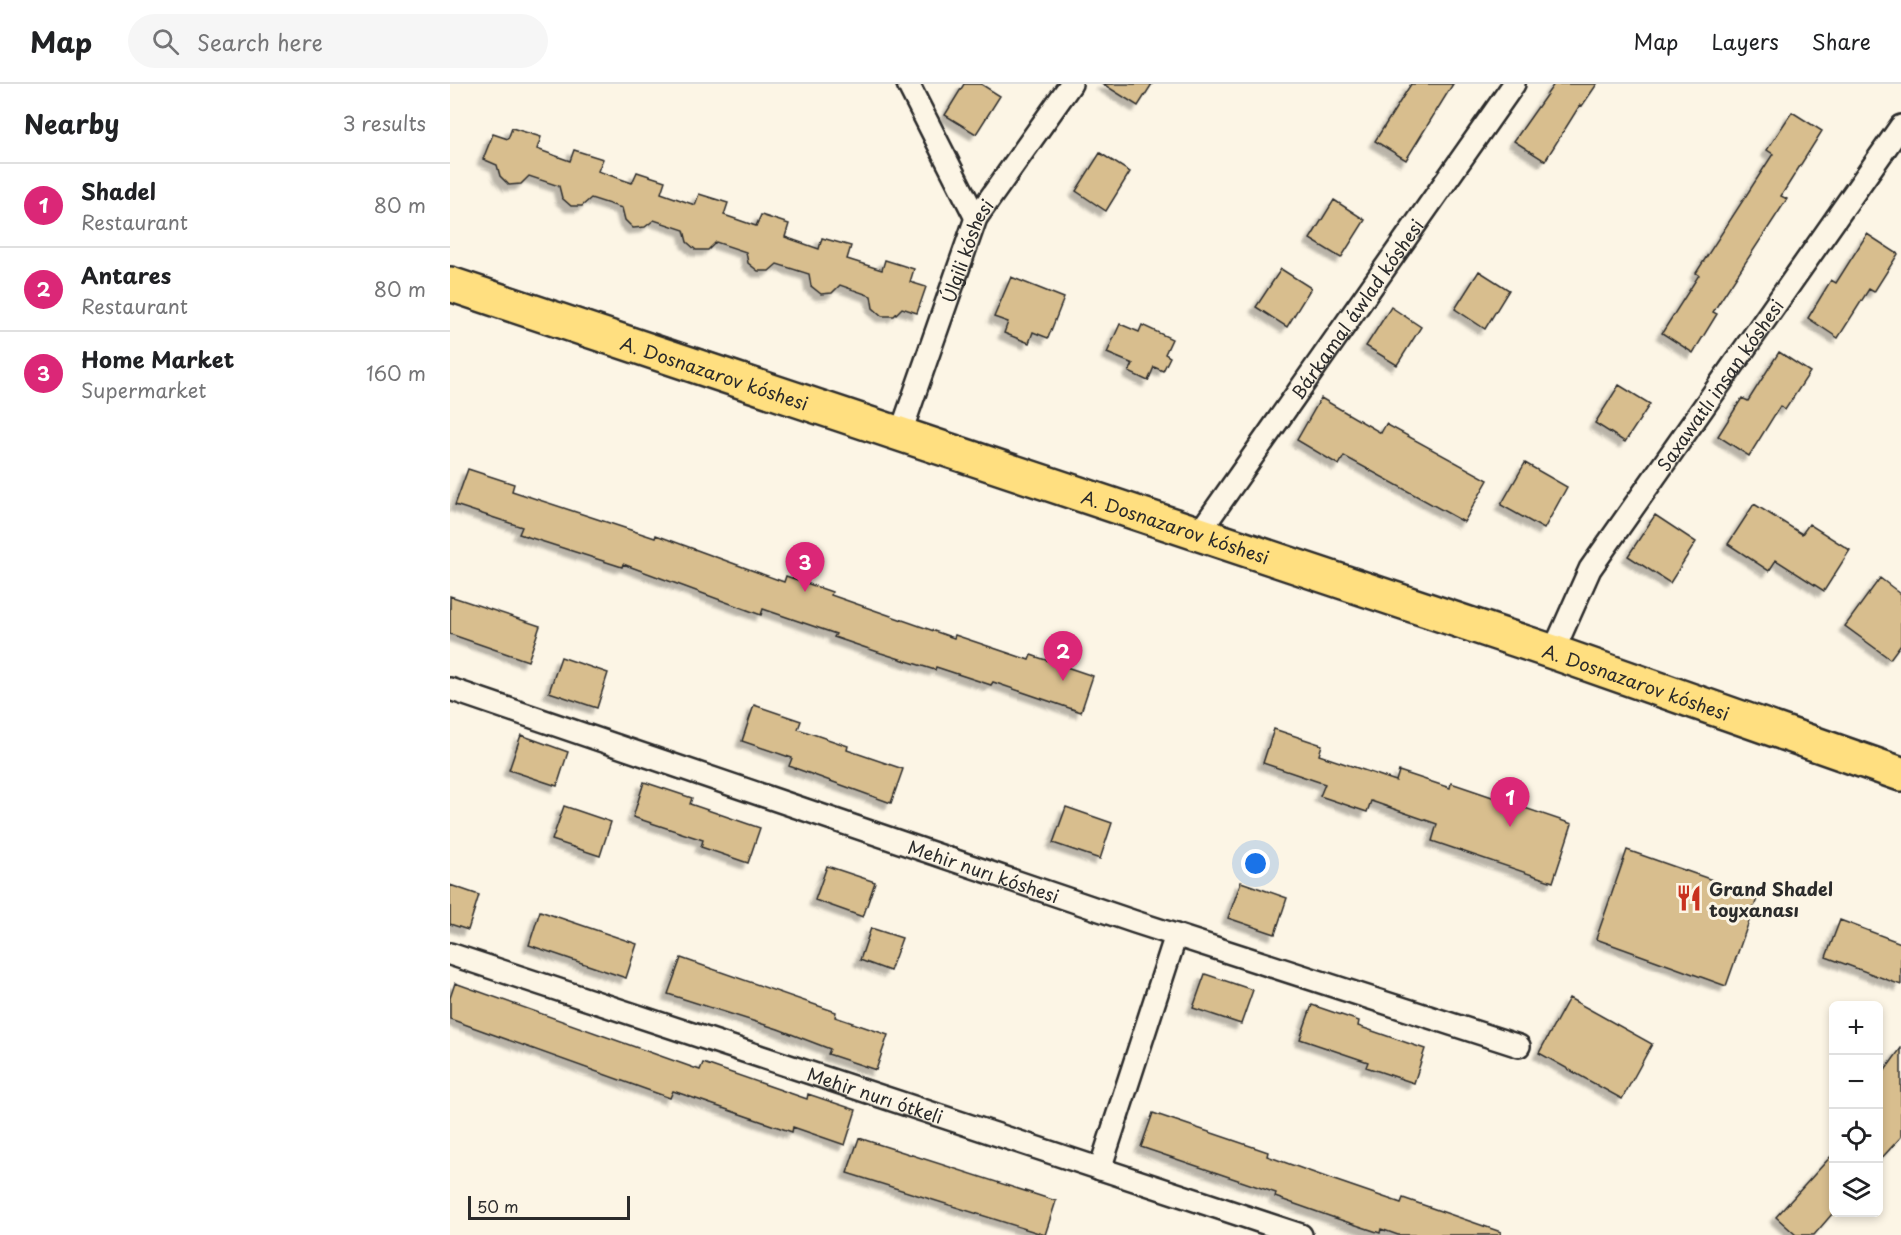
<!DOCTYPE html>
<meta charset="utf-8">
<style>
:root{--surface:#fff;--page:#f6f6f6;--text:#202124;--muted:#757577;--line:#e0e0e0;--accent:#db2777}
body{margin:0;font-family:"Playpen Sans",sans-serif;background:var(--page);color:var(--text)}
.controls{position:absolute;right:18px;bottom:18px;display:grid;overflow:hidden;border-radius:9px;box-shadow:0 3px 9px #0003}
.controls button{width:54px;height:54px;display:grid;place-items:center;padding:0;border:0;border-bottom:2px solid var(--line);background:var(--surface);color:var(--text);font:30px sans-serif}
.scale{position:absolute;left:18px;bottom:15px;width:162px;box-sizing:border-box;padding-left:6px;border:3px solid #2b2b2b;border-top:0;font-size:16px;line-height:21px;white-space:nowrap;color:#2b2b2b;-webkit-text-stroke:4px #fcf5e5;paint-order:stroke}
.you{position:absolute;left:806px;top:780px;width:21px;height:21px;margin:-15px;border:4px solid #fff;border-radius:50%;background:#1a73e8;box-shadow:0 0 0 9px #1a73e833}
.badge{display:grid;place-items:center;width:39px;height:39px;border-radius:50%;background:var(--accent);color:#fff;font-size:20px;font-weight:700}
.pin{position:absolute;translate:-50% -50px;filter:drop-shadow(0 2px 3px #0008)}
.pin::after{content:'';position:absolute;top:32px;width:21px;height:18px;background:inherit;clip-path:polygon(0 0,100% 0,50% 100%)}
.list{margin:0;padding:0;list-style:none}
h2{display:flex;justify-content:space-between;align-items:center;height:78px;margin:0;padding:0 24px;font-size:26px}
h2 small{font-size:20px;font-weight:400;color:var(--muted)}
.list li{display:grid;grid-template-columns:39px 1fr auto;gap:18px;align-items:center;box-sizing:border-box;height:84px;padding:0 24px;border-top:2px solid var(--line)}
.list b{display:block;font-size:22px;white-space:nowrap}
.list p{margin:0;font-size:20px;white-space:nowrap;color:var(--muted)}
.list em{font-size:20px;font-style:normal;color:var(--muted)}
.icon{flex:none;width:33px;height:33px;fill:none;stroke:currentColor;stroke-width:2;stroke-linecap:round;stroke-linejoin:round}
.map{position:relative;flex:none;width:1451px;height:1151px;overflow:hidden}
header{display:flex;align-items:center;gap:36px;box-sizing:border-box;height:84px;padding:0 30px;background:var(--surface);border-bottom:2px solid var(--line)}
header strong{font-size:28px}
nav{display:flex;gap:33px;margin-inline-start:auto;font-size:21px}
.search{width:420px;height:54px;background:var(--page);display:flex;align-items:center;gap:15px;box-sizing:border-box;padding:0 21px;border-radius:33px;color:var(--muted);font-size:22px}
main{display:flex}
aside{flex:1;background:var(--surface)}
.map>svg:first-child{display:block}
.building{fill:#d8be8e;stroke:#2b2b2b;stroke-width:1.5;filter:url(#shadow)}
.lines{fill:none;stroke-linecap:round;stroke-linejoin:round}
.minor-casing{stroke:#2b2b2b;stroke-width:26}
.primary-casing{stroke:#2b2b2b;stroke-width:38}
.minor{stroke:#fcf5e5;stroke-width:21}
.primary{stroke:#ffdf80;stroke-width:33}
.labels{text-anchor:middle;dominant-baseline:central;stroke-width:6;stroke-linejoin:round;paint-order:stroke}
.street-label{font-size:18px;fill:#2b2b2b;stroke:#fcf5e5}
.poi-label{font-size:18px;font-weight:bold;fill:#2b2b2b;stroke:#fcf5e5;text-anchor:start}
</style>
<header>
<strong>Map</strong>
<div class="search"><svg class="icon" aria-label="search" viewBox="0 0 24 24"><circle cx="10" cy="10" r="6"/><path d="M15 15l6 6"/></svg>Search here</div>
<nav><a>Map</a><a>Layers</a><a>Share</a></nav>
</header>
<main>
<aside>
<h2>Nearby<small>3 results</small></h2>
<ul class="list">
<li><span class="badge">1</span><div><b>Shadel</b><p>Restaurant</p></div><em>80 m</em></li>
<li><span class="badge">2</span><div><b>Antares</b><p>Restaurant</p></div><em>80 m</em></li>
<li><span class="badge">3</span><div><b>Home Market</b><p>Supermarket</p></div><em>160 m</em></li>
</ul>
</aside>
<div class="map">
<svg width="1451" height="1151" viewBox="0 0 1451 1151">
<defs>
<filter id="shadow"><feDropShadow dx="-5.5" dy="5.5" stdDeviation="1.5" flood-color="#0004"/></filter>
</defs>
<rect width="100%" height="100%" fill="#fcf5e5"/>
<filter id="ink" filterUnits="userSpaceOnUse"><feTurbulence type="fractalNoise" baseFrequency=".0167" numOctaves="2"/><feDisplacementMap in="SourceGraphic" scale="12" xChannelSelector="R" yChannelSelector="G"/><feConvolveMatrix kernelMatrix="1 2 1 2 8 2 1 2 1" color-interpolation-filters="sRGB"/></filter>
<g filter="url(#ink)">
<!-- building -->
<path class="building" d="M514,0H531L550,12L526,50L495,31Z
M653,0H702L688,22Z
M961,0H1003L956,76L925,57Z
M1104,0H1147L1132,22L1130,21L1095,77L1064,57Z
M1342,28L1372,47L1331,112L1337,115L1263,228L1267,230L1243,269L1212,249L1249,191L1246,189L1323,70L1317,66Z
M62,44L91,53L87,65L120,77L124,66L153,75L148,87L182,99L187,88L215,97L211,109L245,121L249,110L278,119L274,131L306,142L311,131L339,140L335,153L369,165L372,154L401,162L397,175L432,186L435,176L464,185L460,198L476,203L467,229L452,224L444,232H432L423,224L421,212L390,201L382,209L371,210L361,202L359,190L327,180L319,187H308L298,179L296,168L266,158L258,166H246L237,158L234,146L204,136L195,143L183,144L175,136L172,124L141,114L132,122H121L112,114L109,102L79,92L71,100L59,101L50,92L47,81L33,75L43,50L58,55Z
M650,69L680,88L656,127L626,107Z
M884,116L915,136L891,174L860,155Z
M1417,150L1448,170L1424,208L1419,205L1388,254L1358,234L1381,196L1386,199Z
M831,185L861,204L837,243L806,223Z
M1029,187L1059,206L1035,245L1005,225Z
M561,193L614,214L598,254L583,248L579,259L554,249L558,238L544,233Z
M941,223L971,243L947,281L916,262Z
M670,240L689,248L692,241L722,255L715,270L720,273L713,287L704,283L698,297L679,288L683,280L657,269Z
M1329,268L1360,288L1335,326L1330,322L1299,372L1268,352L1292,314L1298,317Z
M1169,301L1200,320L1175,358L1145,339Z
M871,314L931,349L936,340L1038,396L1014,438L894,372L889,381L847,356Z
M1075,379L1117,403L1094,445L1051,421Z
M18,385L64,400L62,407L205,454L206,451L334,498L336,492L382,508L381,511L504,554L505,551L579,576L581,571L643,592L631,628L543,598L541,601L486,583L485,586L431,569L384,553L386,550L313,525L311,531L173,480L172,483L69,450L72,443L5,421Z
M1304,420L1352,450L1359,440L1400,466L1374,507L1326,476L1319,487L1278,460Z
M1205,431L1246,458L1220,499L1178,472Z
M1430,494L1451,510V560L1440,575L1395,542Z
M0,512L90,542L78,577L0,550Z
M111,573L158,589L147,624L99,608Z
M304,621L351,637L348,645L398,662L397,666L453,685L441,719L339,682L342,674L292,657Z
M824,645L872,661L869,671L946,697L949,687L1000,704L1001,699L1122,740L1103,798L982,757L987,740L921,717L917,728L870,712L875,700L813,679Z
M71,651L118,668L107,702L59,686Z
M194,698L242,714L240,720L310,744L298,779L251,763L253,756L183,733Z
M114,722L161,738L150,772L102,756Z
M616,723L662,739L650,775L603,759Z
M1177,766L1308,812L1276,902L1146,855Z
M377,782L425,798L413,833L365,816Z
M791,798L837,814L825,850L778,834Z
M0,801L29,811L18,846L0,840Z
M90,827L187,860L176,894L79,861Z
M1390,836L1451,859V901L1376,873Z
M421,844L452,854L440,887L410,876Z
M231,874L386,928L385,933L438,951L426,986L378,970L380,965L328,945L218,910Z
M755,890L803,906L791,940L743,924Z
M5,899L250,986L253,979L357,1015L358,1010L406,1026L395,1061L343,1043L342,1048L223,1007L220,1014L0,935V914Z
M1119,914L1202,960L1172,1015L1089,969Z
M862,921L909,937L908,942L975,965L964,999L916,983L918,978L850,955Z
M1451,964V1053L1428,1078V996Z
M703,1029L818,1068L817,1072L884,1096L951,1119L953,1114L1051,1148L1050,1151H948L931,1145L930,1149L882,1133L825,1113L826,1109L691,1063Z
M409,1054L606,1117L595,1151L397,1089Z
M1383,1070V1129L1364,1151H1346L1326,1133Z"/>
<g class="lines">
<!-- minor casing -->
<g class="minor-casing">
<g id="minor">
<path d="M458,0L526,134"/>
<path id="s1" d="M450,351L526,134L621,0"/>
<path id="s2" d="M749,449L1064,0"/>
<path id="s3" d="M1103,568L1140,485L1451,42"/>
<path id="s4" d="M0,605L685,838L1069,962"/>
<path id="s5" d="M0,870L851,1151"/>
<path d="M650,1085L726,851"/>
</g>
</g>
<!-- primary casing -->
<g class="primary-casing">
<g id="primary">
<path id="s6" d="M0,200L1103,568L1451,690"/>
</g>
</g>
<!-- minor -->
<use href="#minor" class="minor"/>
<!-- primary -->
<use href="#primary" class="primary"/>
</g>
</g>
<!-- icons -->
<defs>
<g id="restaurant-bare" transform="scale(2.07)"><path d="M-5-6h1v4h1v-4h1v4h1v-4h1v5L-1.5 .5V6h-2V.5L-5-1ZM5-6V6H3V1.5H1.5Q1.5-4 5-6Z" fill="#c8321e" stroke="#fcf5e5" stroke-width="2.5" paint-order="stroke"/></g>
</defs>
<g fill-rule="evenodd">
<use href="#restaurant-bare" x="1239" y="814"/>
</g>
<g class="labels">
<!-- street labels -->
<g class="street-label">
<text stroke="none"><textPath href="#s1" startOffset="196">Úlgili kóshesi</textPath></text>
<text stroke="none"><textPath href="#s2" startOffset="274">Bárkamal áwlad kóshesi</textPath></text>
<text stroke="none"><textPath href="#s6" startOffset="279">A. Dosnazarov kóshesi</textPath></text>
<text stroke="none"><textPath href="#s3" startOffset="316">Saxawatlı insan kóshesi</textPath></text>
<text stroke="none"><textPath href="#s6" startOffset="765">A. Dosnazarov kóshesi</textPath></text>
<text stroke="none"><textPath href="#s6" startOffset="1251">A. Dosnazarov kóshesi</textPath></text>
<text stroke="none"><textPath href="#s4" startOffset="564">Mehir nurı kóshesi</textPath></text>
<text stroke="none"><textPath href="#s5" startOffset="448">Mehir nurı ótkeli</textPath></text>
</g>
<!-- poi labels -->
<g class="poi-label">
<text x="1259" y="804">Grand Shadel<tspan x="1259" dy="21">toyxanası</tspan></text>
</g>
</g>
</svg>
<div class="controls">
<button>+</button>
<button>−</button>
<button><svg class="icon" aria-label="locate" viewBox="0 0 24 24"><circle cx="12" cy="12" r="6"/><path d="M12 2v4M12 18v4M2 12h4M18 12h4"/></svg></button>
<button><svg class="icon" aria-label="layers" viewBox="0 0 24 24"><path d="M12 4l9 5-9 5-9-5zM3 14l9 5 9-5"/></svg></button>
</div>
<div class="scale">50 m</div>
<div class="you"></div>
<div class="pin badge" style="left:1060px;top:743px">1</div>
<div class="pin badge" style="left:613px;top:597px">2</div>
<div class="pin badge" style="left:355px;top:508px">3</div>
</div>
</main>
